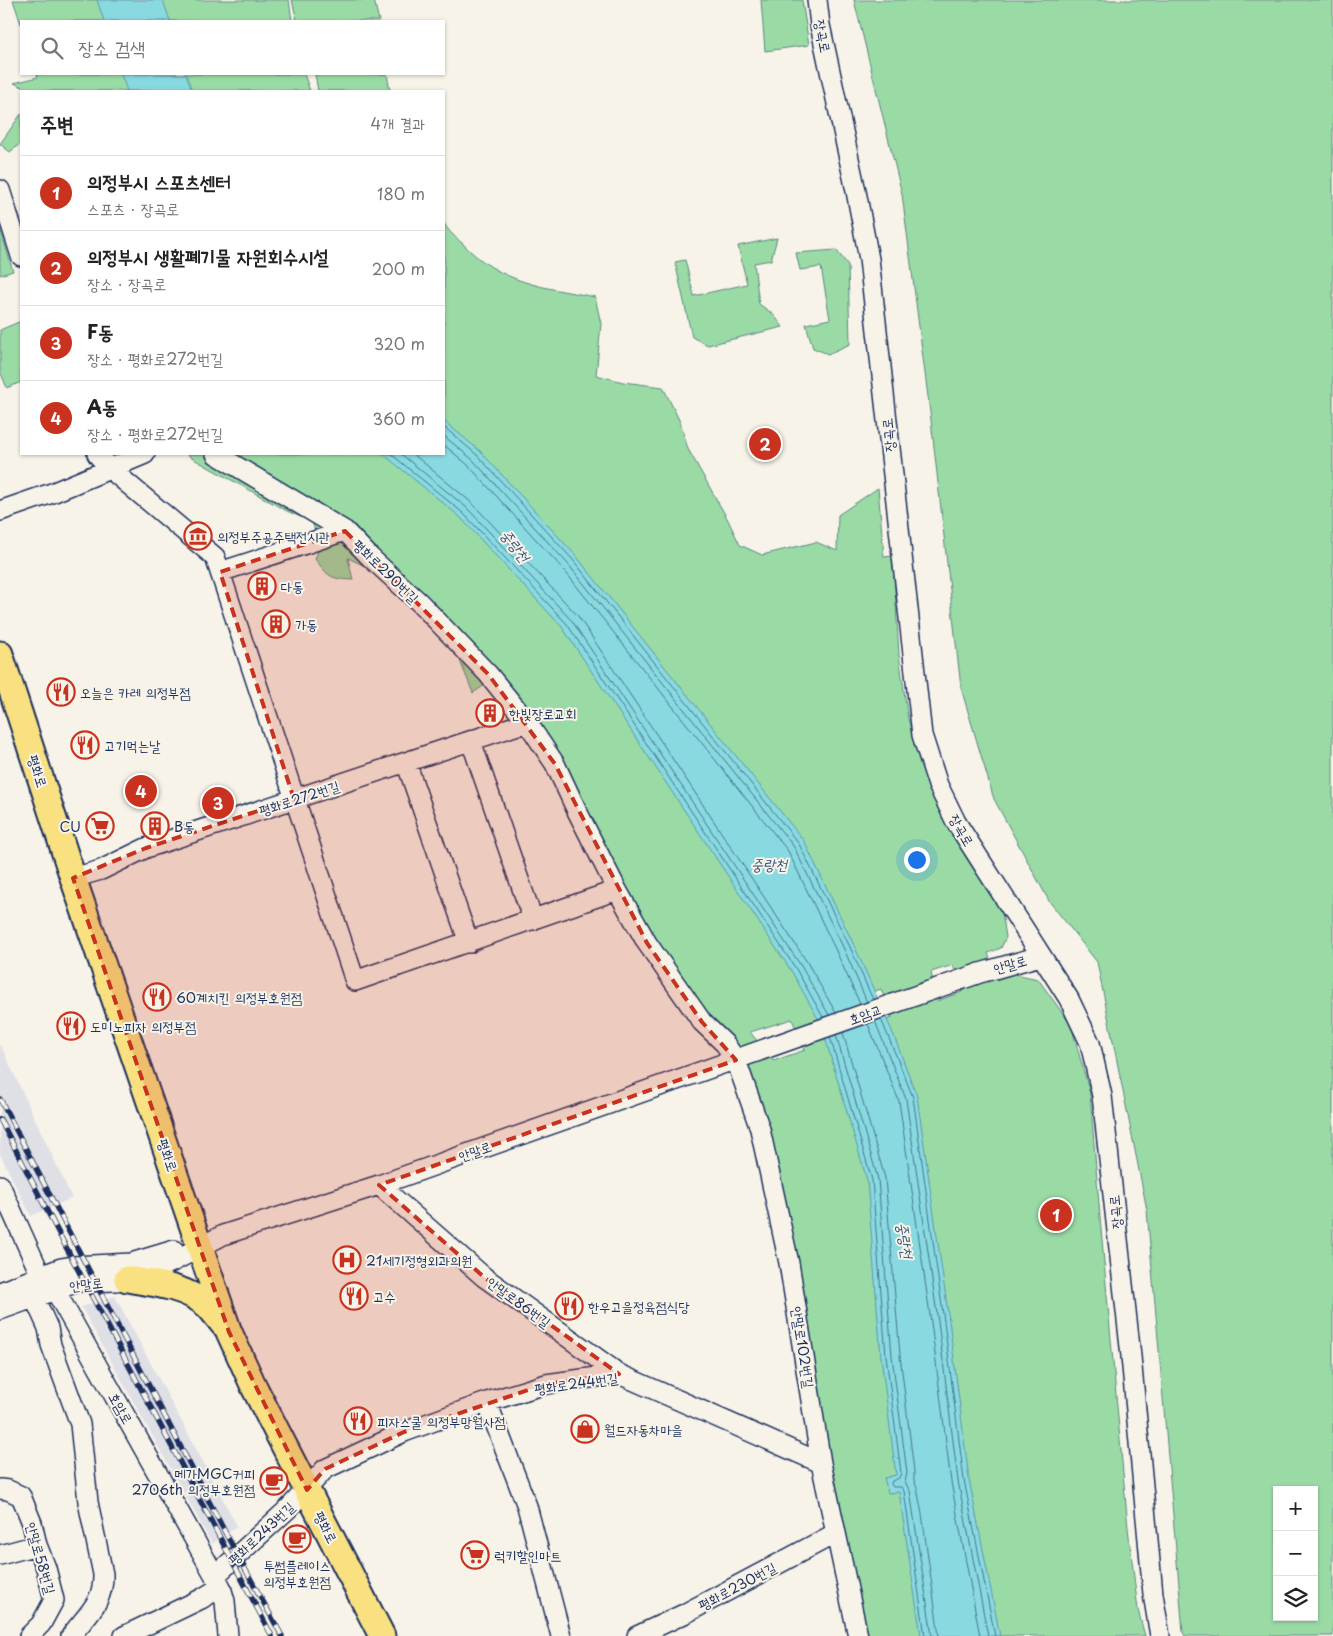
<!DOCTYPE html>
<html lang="ko">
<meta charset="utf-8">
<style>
:root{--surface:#fff;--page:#f6f6f6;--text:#222;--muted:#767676;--line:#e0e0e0;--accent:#c8321e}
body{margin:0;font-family:"Playpen Sans","Poor Story",sans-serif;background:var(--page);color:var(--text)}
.controls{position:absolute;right:15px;bottom:15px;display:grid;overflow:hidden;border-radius:0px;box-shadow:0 1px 4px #0004}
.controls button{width:45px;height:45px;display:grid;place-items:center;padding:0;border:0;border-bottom:1px solid var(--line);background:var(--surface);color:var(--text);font:25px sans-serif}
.you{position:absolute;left:916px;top:859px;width:18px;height:18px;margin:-12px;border:4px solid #fff;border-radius:50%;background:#1a73e8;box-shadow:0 0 0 8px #1a73e833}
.badge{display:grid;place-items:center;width:32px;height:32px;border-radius:50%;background:var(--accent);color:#fff;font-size:16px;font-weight:700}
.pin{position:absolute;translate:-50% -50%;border:2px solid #fff;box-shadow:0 1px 5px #0006}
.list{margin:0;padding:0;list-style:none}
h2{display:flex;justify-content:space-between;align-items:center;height:65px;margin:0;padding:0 20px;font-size:21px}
h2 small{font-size:16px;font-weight:400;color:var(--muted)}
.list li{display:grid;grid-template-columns:32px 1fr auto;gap:15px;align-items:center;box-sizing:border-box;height:75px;padding:0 20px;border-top:1px solid var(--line)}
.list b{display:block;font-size:19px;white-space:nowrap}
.list p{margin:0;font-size:16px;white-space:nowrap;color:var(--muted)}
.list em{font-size:16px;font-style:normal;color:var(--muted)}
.icon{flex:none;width:28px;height:28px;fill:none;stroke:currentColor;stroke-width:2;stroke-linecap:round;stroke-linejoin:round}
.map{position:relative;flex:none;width:1333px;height:1636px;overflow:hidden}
.search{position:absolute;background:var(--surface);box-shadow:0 1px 4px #0004;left:20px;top:20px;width:425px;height:55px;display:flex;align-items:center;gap:12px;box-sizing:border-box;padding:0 18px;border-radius:0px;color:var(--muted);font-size:19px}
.panel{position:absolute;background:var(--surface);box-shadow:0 1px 4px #0004;left:20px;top:90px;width:425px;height:365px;border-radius:0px}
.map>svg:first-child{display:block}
.built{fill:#dfe0e6}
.green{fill:#9adba5;stroke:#5a8582;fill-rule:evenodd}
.water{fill:#88dae0;stroke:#5c96ac}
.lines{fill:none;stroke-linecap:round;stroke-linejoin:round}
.shore{stroke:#477392;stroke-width:1}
.minor-casing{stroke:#1b2f5e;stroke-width:22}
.major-casing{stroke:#1b2f5e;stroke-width:29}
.minor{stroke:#f7f3e8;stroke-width:19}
.major{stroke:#f9e181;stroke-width:25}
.rail-casing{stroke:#1b2f5e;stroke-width:5.5}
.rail{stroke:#f7f3e8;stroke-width:4;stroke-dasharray:11;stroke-linecap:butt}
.marked{fill:#c8321e;fill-opacity:0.2;stroke:#c8321e;stroke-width:4;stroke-dasharray:10 6;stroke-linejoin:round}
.labels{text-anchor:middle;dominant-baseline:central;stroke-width:4;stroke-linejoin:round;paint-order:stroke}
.street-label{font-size:14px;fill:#1b2f5e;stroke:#f7f3e8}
.poi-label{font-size:14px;fill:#1b2f5e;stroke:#f7f3e8;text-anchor:start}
.water-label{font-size:15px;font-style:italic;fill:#315178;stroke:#f7f3e8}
</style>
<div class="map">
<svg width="1333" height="1636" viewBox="0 0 1333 1636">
<rect width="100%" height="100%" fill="#f7f3e8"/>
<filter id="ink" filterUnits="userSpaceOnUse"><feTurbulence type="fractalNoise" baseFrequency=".02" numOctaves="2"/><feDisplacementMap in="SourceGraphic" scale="10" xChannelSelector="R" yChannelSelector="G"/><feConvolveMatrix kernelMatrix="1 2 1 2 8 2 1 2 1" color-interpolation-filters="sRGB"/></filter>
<g filter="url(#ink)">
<!-- built -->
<path class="built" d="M0,1044L72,1198L31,1216L0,1154Z
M115,1296L237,1526L212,1544L81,1307Z"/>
<!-- green -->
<path class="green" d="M13,0H289L292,21H21V24Z
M292,0H374L379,21H297Z
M761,0H802L809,45L765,51Z
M854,0H1333V1636H1185L1183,1632L1147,1210L1097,962L1049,901L994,799L961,688L931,420L902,194ZM1277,1490H1314V1617H1277Z
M37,74H304L310,91H31L14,83L38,77Z
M315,74H387L390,91H318Z
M21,114V143L10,152L0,144Z
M444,223C448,231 455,237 462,243C501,284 543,287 595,297L601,324L596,375L623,382L663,387L680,422L688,449L727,518L740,545L762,555L816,542L837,551L838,515L878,488L884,557L893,556L899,655L908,719L927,780L1002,912L1006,937L1001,948L988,953L996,980L1015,974L1038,979L1071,1025L1090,1094L1101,1229L1128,1528L1138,1610L1145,1636H868L828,1456L754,1090L651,940L576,797L546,732L498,676L473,693L442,616L369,568L348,558L353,580C330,579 329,577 315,559L320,545L312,522L287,511L190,457L188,454H444ZM953,965L962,992L937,1001L931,972ZM881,989L892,1018L843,1036L828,1007ZM792,1019L805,1050L773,1061L750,1032Z
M0,228L13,271L0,275Z
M777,238L771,260L754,263L759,304L773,314L783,327L708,345L692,337L675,262L685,260L694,296L747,284L738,246Z
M836,250L848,265L850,344L828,354L813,348L806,324L830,319L821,267L800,270L796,253Z
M21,321V382L7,388L0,371V330Z"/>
<!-- water -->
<path class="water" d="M97,0H163L170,21H104Z
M121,74H186L192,91H127Z
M444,421L480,451L577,557L804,841L854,945L892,1031L917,1096L949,1320L969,1479L1000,1636H921L899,1492L888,1493L884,1478L896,1475L881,1357L867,1180L821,1024L792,972L562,627L459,516L383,454H444Z"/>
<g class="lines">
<!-- shore -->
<path class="shore" d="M444,427L477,455L573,560L799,844L850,947L873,1000
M444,436L473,460L568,564L794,847L844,949L867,1002
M444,445L468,465L563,569L788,851L837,953L860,1004
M391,454L463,513L567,624L796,969L823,1017
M401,454L467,508L572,621L801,966L829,1015
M413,454L472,503L578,616L807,962L836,1013
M881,1019L913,1097L944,1321L964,1480L995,1636
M875,1021L906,1099L938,1321L958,1481L988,1636
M868,1024L899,1101L931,1322L951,1482L980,1636
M843,1033L885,1178L900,1355L914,1471V1480L917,1488L922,1514L939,1636
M836,1035L878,1179L892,1356L907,1473L905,1482L910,1491L932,1636
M830,1037L872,1180L886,1356L901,1473L899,1478L892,1481L891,1484L893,1487H901L904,1491L925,1636"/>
<!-- minor casing -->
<g class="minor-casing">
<path id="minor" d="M817,0L820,25L856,191L869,259L922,735L938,785L956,822L1069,999L1090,1043L1102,1096L1131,1356L1153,1594L1160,1636
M0,190L21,256
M97,454L109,468L215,557L355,981L617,890
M216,454L345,531L371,558L420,603L488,674L527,722L555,764L578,813L617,890L647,943L702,1022L725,1044L736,1060L760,1129L789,1263L821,1463L858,1636
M0,511L52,493L145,454
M220,572L345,531
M471,741L533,920
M406,762L469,943
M73,878L101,870L146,848L527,722
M0,1185L41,1276L55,1290L221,1587L225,1601L228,1636
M379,1185L484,1277L619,1374
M0,1292L61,1268L73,1266L131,1263L174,1250
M34,1297L48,1328L51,1345L80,1424L88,1502L103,1574C104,1603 86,1615 71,1636
M0,1310L78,1282L116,1281L152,1271L172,1262L223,1235L379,1185L980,973L1040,956
M487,1402L527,1506L561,1636
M0,1489L8,1490L21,1496L32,1523L37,1545L46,1568L54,1600L41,1624L29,1636
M0,1555L37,1545
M215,1576L289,1508L325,1469L404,1432L487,1402L546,1384L619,1374L821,1463
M124,1636L201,1599L221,1587
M637,1636L686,1613L836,1533"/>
</g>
<!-- major casing -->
<g class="major-casing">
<path id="major" d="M0,654L73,878L229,1332L254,1387L382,1636
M127,1279C153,1283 187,1287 208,1306C213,1311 218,1318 223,1324"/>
</g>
<!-- minor -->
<use href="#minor" class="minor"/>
<!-- major -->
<use href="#major" class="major"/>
<!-- rail casing -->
<g class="rail-casing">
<path id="rail" d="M0,1099L227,1536L282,1636
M0,1119L57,1230L272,1636"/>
</g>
<!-- rail -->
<use href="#rail" class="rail"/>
</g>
</g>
<!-- marked area -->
<path class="marked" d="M345,531L488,674L555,764L647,943L702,1022L736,1060L379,1185L484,1277L619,1374L546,1384L404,1432L325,1469L307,1490L229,1332L73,878L146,848L294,799L220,572Z"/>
<!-- icons -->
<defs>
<g id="museum-ring" transform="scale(1.4375)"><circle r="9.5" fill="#f7f3e8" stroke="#c8321e" stroke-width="1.5"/><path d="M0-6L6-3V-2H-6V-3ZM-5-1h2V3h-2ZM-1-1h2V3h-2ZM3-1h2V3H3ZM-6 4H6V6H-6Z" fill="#c8321e"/></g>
<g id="building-ring" transform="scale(1.4375)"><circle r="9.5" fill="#f7f3e8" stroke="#c8321e" stroke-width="1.5"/><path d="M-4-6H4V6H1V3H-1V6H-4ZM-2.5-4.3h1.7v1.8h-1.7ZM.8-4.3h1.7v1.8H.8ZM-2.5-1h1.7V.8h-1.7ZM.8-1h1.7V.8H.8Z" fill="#c8321e"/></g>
<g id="restaurant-ring" transform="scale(1.4375)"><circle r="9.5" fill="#f7f3e8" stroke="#c8321e" stroke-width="1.5"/><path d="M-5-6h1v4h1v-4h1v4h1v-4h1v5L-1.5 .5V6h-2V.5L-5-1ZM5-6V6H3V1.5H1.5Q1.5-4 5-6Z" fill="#c8321e"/></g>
<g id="supermarket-ring" transform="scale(1.4375)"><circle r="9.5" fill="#f7f3e8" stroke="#c8321e" stroke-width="1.5"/><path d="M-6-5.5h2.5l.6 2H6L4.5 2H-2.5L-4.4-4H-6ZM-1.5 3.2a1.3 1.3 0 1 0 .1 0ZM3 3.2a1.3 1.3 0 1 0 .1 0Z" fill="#c8321e"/></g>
<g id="hospital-ring" transform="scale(1.4375)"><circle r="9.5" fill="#f7f3e8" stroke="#c8321e" stroke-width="1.5"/><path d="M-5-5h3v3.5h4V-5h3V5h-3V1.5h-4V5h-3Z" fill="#c8321e"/></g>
<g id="shop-ring" transform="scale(1.4375)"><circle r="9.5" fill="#f7f3e8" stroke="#c8321e" stroke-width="1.5"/><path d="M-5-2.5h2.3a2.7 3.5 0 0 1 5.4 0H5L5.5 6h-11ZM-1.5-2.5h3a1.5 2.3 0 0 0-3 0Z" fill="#c8321e"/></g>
<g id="cafe-ring" transform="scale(1.4375)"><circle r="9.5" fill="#f7f3e8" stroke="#c8321e" stroke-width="1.5"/><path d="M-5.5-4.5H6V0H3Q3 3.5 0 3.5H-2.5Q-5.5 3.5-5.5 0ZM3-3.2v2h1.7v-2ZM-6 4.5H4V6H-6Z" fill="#c8321e"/></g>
</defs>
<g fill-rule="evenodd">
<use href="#museum-ring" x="198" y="536"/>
<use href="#building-ring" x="262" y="586"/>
<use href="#building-ring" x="276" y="624"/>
<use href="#restaurant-ring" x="61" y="692"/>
<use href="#building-ring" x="490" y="713"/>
<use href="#restaurant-ring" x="85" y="745"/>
<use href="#supermarket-ring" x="100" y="826"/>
<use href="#building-ring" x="155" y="826"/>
<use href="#restaurant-ring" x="157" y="997"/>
<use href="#restaurant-ring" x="71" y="1026"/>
<use href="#hospital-ring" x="347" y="1260"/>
<use href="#restaurant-ring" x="354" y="1296"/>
<use href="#restaurant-ring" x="569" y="1306"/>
<use href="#restaurant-ring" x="358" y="1421"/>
<use href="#shop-ring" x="585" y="1429"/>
<use href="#cafe-ring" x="274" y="1481"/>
<use href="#cafe-ring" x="297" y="1539"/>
<use href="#supermarket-ring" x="475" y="1555"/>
</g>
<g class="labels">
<!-- street labels -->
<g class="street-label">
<text transform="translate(823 36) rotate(79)">장곡로</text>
<text transform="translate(888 435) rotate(-96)">장곡로</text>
<text transform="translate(386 571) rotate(44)">평화로290번길</text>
<text transform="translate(38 771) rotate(72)">평화로</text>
<text transform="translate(299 798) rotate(-18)">평화로272번길</text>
<text transform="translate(962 830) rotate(60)">장곡로</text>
<text transform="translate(1010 964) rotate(-16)">안말로</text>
<text transform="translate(865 1014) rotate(-20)">호암교</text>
<text transform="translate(475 1151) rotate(-19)">안말로</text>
<text transform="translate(168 1155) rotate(71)">평화로</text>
<text transform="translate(1115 1212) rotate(-96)">장곡로</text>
<text transform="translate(86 1284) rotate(-7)">안말로</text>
<text transform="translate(519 1302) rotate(36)">안말로86번길</text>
<text transform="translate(803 1347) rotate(81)">안말로102번길</text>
<text transform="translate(576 1383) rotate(-8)">평화로244번길</text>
<text transform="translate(121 1408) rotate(61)">호암로</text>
<text transform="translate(326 1527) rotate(63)">평화로</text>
<text transform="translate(261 1533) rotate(-43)">평화로243번길</text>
<text transform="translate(41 1558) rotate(74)">안말로58번길</text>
<text transform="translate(737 1586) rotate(-28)">평화로230번길</text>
</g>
<!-- poi labels -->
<g class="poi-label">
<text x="217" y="536">의정부주공주택전시관</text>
<text x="281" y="586">다동</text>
<text x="295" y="624">가동</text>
<text x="80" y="692">오늘은 카레 의정부점</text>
<text x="509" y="713">한빛장로교회</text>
<text x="104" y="745">고기먹는날</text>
<text x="81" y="826" text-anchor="end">CU</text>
<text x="174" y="826">B동</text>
<text x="176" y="997">60계치킨 의정부호원점</text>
<text x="90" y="1026">도미노피자 의정부점</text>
<text x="366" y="1260">21세기정형외과의원</text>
<text x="373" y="1296">고수</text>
<text x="588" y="1306">한우고을정육점식당</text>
<text x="377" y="1421">피자스쿨 의정부망월사점</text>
<text x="604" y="1429">월드자동차마을</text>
<text x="255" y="1473" text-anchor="end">메가MGC커피<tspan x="255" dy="16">2706th 의정부호원점</tspan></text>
<text x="494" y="1555">럭키할인마트</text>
<text x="297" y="1565" text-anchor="middle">투썸플레이스<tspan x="297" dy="16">의정부호원점</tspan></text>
</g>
<!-- water labels -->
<g class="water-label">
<text transform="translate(516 545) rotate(52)">중랑천</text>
<text x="769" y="863">중랑천</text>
<text transform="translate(906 1240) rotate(81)">중랑천</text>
</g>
</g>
</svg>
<div class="controls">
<button>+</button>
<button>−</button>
<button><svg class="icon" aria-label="layers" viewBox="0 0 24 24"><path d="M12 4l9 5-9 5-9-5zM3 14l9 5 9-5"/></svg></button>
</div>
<div class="you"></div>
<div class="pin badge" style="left:1056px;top:1215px">1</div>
<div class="pin badge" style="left:765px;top:444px">2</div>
<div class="pin badge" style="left:218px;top:803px">3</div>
<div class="pin badge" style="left:141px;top:791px">4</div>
<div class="search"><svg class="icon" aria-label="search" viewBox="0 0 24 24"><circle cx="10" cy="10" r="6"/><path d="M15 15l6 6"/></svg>장소 검색</div>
<section class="panel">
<h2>주변<small>4개 결과</small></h2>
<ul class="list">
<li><span class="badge">1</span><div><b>의정부시 스포츠센터</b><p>스포츠 · 장곡로</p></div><em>180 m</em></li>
<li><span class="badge">2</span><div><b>의정부시 생활폐기물 자원회수시설</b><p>장소 · 장곡로</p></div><em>200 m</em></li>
<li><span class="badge">3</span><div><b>F동</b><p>장소 · 평화로272번길</p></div><em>320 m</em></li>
<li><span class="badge">4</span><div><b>A동</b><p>장소 · 평화로272번길</p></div><em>360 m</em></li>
</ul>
</section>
</div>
